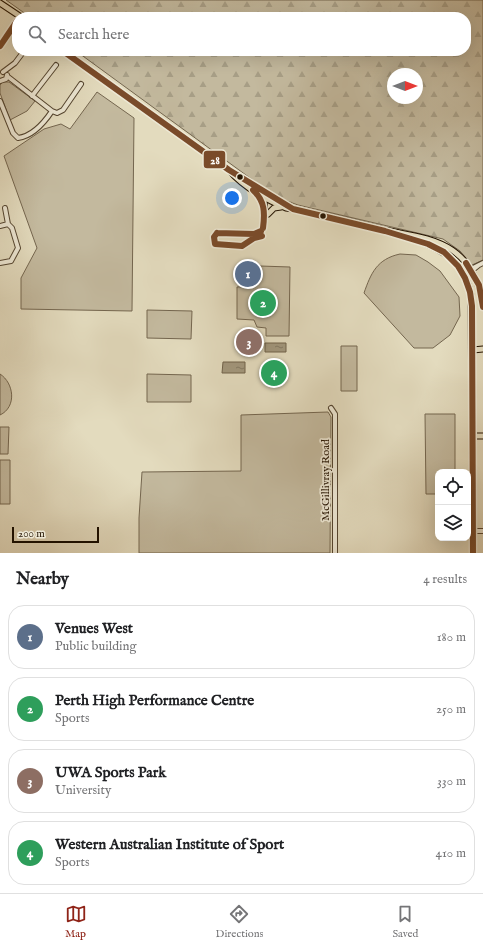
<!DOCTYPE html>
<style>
:root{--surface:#fff;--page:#f2f2f2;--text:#202124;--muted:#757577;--line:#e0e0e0;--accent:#8f2418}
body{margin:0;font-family:"IM FELL English",serif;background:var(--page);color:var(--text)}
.controls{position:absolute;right:12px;bottom:12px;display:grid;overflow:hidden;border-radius:8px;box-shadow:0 4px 16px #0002}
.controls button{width:36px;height:36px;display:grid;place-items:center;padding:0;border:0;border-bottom:1px solid var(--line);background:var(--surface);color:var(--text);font:20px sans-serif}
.compass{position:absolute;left:387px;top:68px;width:36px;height:36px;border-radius:50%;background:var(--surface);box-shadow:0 4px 16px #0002;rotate:90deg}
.scale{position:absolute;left:12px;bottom:10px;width:87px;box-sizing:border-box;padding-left:4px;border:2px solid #241300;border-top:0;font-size:11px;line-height:14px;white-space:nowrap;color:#241300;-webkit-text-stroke:3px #ede8d5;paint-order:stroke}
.you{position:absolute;left:232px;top:198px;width:14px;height:14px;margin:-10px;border:3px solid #fff;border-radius:50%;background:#1a73e8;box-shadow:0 0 0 6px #1a73e833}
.badge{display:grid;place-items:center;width:26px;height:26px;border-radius:50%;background:var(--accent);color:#fff;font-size:13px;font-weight:700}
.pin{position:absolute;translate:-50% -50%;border:2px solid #fff;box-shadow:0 1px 4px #0006}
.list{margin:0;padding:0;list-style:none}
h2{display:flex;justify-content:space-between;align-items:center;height:52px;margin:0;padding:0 16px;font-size:17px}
h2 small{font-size:13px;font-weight:400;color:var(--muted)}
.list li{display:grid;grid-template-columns:26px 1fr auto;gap:12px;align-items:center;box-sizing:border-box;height:64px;margin:0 8px 8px;padding:0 8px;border:1px solid var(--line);border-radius:16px}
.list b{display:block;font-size:15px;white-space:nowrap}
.list p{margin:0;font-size:13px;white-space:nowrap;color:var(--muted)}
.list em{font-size:13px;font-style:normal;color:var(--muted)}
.icon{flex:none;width:22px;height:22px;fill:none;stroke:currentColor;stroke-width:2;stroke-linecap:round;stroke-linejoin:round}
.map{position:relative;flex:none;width:483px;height:553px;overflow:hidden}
.search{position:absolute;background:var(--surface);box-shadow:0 4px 16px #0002;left:12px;right:12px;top:12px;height:44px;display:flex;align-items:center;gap:10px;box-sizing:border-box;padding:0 14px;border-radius:16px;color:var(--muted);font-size:15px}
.sheet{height:340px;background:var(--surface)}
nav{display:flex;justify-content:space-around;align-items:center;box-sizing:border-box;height:56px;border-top:1px solid var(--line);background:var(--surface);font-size:11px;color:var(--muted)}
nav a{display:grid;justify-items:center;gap:2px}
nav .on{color:var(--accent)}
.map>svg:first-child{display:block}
.green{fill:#c3b99e;stroke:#74664f}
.forest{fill:url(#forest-firs);stroke:#74664f;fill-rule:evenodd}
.water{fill:url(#water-ripples);stroke:#70624b}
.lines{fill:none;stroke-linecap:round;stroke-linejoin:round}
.minor-casing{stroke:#544530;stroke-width:6}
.major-casing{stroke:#241300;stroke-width:7}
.minor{stroke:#ede8d5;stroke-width:4}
.major{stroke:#e3dbbe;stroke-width:5}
.bus-1-casing{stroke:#ede8d5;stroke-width:9}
.bus-1{stroke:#7a4b2a;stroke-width:6}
.bus-dot{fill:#241300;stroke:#ede8d5;stroke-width:1.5}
.labels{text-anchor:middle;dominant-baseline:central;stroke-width:3.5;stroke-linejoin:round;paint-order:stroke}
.street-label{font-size:11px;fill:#241300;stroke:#ede8d5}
.line-badge{stroke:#ede8d5;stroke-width:1.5}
.badge-label{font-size:11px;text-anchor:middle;font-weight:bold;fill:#fff}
</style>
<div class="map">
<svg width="483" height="553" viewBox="0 0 483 553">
<defs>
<pattern id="forest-firs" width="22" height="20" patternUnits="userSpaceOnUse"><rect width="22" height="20" fill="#c3b99e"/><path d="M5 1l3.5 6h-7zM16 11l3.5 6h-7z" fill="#a79e86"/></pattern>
<pattern id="water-ripples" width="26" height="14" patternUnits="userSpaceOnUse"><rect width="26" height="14" fill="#a2977d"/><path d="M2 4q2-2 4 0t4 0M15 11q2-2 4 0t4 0" fill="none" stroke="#847a64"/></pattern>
</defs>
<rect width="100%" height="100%" fill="#e3dbbe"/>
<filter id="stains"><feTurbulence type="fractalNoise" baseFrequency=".005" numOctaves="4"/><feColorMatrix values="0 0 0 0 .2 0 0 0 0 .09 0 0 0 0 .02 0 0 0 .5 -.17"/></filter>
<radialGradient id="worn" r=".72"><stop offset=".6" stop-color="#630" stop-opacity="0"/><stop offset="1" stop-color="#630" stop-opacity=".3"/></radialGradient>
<!-- green -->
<path class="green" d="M3,82H9L35,101L27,111L10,120L0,93V85Z
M97,92L134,118L132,311L21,309V278L37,248L4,156L44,129L61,124L70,129Z
M400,254L416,255L428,262L440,271L459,297L460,316L450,335L433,348H414L364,293C371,273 377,259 400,254Z
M260,266L290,267L289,336H266V328L257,327L254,320L237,319V287L255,286V283H244V271H252V276L255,278L260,273Z
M147,310L192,311L191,339L147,338Z
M341,346H357V391H341Z
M0,374C14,383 17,407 0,415Z
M147,374L191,375V402H147Z
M328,412L331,417L330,553H139V518L142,472L241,471V415Z
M425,414H455V472H438V494H426Z
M0,427H9L8,454H0Z
M0,460H10V504H0Z"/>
<!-- forest -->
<path class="forest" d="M6,0H483V260L472,265L460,251L443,239L298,205L276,197L76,51H466V17H30ZM393,74H417V98H393Z"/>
<!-- water -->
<path class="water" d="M265,343H286V352H265Z
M223,362H245V373H222Z"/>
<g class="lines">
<!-- minor casing -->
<g class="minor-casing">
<path id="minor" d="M0,46L17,21
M3,72L15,63L24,51
M0,81L6,79L7,75
M32,96L56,65
M0,101L13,133L18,138C33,136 44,123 52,111L7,76
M52,111L57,113L63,110L81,84
M0,226L8,224L5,208
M0,263L11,261L18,248L12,228L8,224
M463,273L483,263
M465,276L479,265
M331,408L335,414V553
M473,531H483"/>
</g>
<!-- major casing -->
<g class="major-casing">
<path id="major" d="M0,3L21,17
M13,30L17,28
M63,51L231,171
M229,170C244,188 265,199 286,208C320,213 352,222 385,230C408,235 432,237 452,250C471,263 481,285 483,307
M241,178L282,203
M260,196L264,202L265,213
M268,214L274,208L281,207
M399,233C434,247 462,254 471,295L473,553
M473,350L483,349
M473,436H483"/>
</g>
<!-- minor -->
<use href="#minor" class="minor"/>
<!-- major -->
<use href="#major" class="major"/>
<!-- bus-1 casing -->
<g class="bus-1-casing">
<path id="bus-1" d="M0,46L17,21
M63,51L229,170L293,209L385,231L428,244L444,252L458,266L465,278L470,292L472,306L473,553
M253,190C265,201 265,213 263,228
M217,233L214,237L215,244L242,246L254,238L262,236
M217,233L254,234L261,231
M466,263L479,285L483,307"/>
</g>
<!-- bus-1 -->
<use href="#bus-1" class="bus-1"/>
</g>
<!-- markers -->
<g class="bus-dot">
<circle cx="240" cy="177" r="3.5"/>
<circle cx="323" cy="216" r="3.5"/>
</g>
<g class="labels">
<!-- street labels -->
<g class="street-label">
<text transform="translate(326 480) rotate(-90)">McGillivray Road</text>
</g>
</g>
<rect class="line-badge" x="203" y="150" width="23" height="19" rx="4" fill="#7a4b2a"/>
<g class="badge-label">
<text x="215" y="164">28</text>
</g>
<rect width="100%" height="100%" filter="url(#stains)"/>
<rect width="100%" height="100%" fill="url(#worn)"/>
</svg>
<div class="controls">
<button><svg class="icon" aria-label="locate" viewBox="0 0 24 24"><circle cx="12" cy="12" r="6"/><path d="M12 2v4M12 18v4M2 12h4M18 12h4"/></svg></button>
<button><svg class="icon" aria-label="layers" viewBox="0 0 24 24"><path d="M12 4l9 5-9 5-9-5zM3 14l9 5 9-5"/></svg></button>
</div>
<svg class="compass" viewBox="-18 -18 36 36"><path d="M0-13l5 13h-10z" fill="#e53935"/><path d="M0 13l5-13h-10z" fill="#757577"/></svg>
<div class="scale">200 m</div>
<div class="you"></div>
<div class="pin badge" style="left:248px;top:274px;background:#5c6f8a">1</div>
<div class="pin badge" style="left:263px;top:303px;background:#2e9e5b">2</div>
<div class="pin badge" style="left:249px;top:342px;background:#8d6e63">3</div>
<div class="pin badge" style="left:274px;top:373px;background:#2e9e5b">4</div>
<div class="search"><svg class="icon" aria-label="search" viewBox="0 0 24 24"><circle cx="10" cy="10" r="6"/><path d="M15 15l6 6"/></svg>Search here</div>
</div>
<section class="sheet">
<h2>Nearby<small>4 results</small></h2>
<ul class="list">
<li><span class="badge" style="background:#5c6f8a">1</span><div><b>Venues West</b><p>Public building</p></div><em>180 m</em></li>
<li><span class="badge" style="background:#2e9e5b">2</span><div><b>Perth High Performance Centre</b><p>Sports</p></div><em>250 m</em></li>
<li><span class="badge" style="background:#8d6e63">3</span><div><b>UWA Sports Park</b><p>University</p></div><em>330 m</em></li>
<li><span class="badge" style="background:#2e9e5b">4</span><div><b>Western Australian Institute of Sport</b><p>Sports</p></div><em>410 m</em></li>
</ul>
</section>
<nav>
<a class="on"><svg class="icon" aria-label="map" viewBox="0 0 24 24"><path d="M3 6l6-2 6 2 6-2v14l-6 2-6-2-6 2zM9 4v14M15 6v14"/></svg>Map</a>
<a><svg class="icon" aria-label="directions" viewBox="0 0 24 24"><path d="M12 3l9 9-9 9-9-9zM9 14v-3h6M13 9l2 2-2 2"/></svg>Directions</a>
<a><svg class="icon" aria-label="saved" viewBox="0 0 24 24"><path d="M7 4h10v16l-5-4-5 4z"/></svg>Saved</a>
</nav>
